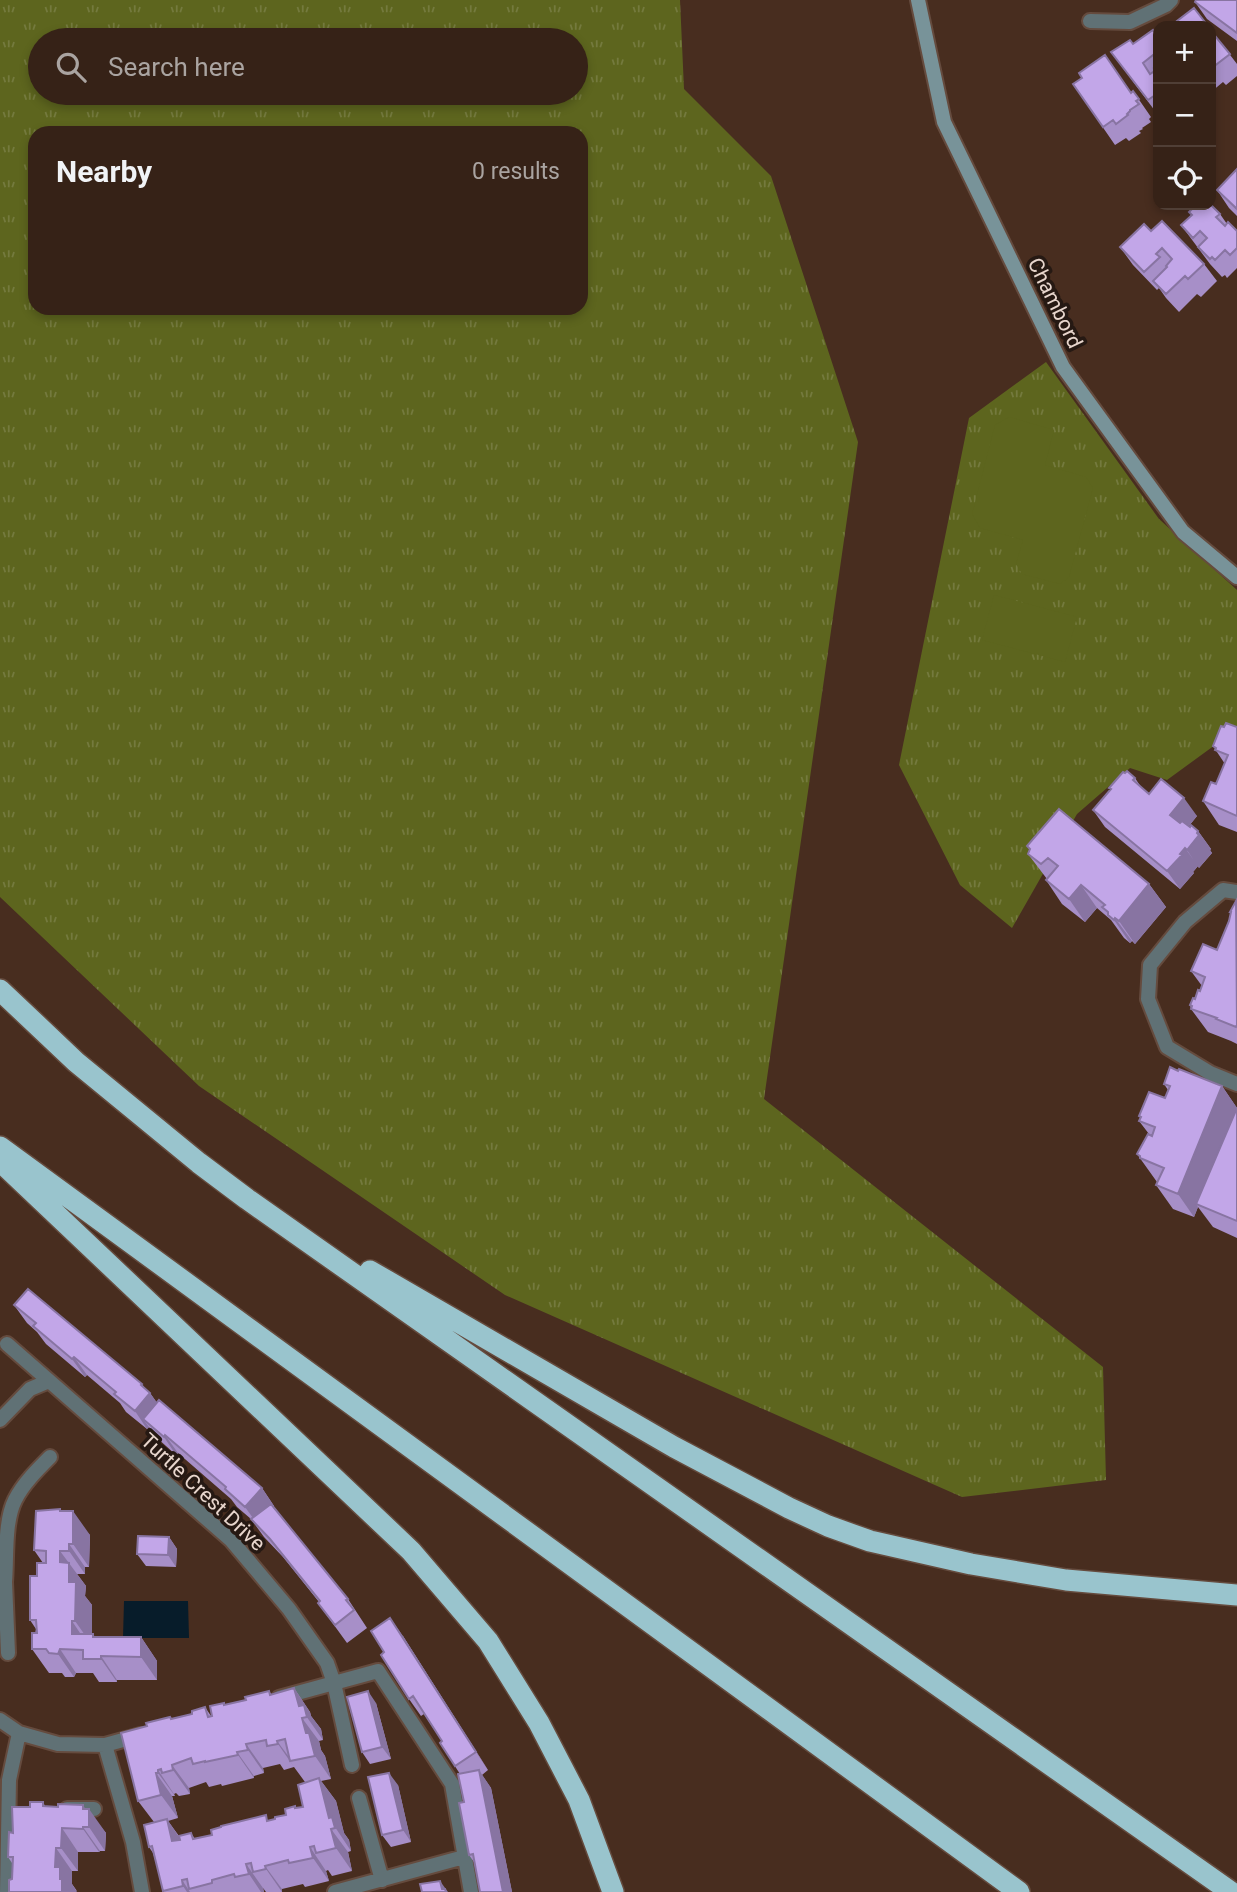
<!DOCTYPE html>
<meta charset="utf-8">
<style>
:root{--surface:#362217;--page:#3d2a20;--text:#f1f3f6;--muted:#aaa4a1;--line:#503f36}
body{margin:0;font-family:Roboto,sans-serif;background:var(--page);color:var(--text)}
.controls{position:absolute;right:21px;top:21px;display:grid;overflow:hidden;border-radius:14px;box-shadow:0 4px 10px #0003}
.controls button{width:63px;height:63px;display:grid;place-items:center;padding:0;border:0;border-bottom:2px solid var(--line);background:var(--surface);color:var(--text);font:35px sans-serif}
.list{margin:0;padding:0;list-style:none}
h2{display:flex;justify-content:space-between;align-items:center;height:91px;margin:0;padding:0 28px;font-size:30px}
h2 small{font-size:23px;font-weight:400;color:var(--muted)}
.icon{flex:none;width:38px;height:38px;fill:none;stroke:currentColor;stroke-width:2;stroke-linecap:round;stroke-linejoin:round}
.map{position:relative;flex:none;width:1237px;height:1892px;overflow:hidden}
.search{position:absolute;background:var(--surface);box-shadow:0 4px 10px #0003;left:28px;top:28px;width:560px;height:77px;display:flex;align-items:center;gap:18px;box-sizing:border-box;padding:0 24px;border-radius:38px;color:var(--muted);font-size:26px}
.panel{position:absolute;background:var(--surface);box-shadow:0 4px 10px #0003;left:28px;top:126px;width:560px;height:189px;border-radius:21px}
.map>svg:first-child{display:block}
.grass{fill:url(#grass-tufts);fill-rule:evenodd}
.pitch{fill:#5d651e}
.water{fill:#071c2a}
.lines{fill:none;stroke-linecap:round;stroke-linejoin:round}
.street-casing{stroke:#654b3e;stroke-width:18}
.secondary-casing{stroke:#654b3e;stroke-width:18}
.highway-casing{stroke:#654b3e;stroke-width:24}
.street{stroke:#607175;stroke-width:14}
.secondary{stroke:#789399;stroke-width:14}
.highway{stroke:#99c4cd;stroke-width:21}
.wall{fill:#a78fc8;fill-rule:evenodd}
.shaded-wall{fill:#8874a2}
.building{fill:#c2a6e8;stroke:#8874a2;stroke-width:2}
.labels{text-anchor:middle;dominant-baseline:central;stroke-width:7;stroke-linejoin:round;paint-order:stroke}
.street-label{font-size:21px;fill:#e8d6cd;stroke:#261913}
</style>
<div class="map">
<svg width="1237" height="1892" viewBox="0 0 1237 1892">
<defs>
<pattern id="grass-tufts" width="24" height="20" patternUnits="userSpaceOnUse" patternTransform="scale(1.75)"><rect width="24" height="20" fill="#5d651e"/><path d="M3 7l-1-3M5 7V3M7 7l1-3M15 17l-1-3M17 17v-4M19 17l1-3" fill="none" stroke="#747a3e"/></pattern>
</defs>
<rect width="100%" height="100%" fill="#482d1f"/>
<!-- grass -->
<path class="grass" d="M0,0H680L684,89L771,176L858,442L764,1099L1103,1367L1106,1480L962,1497L505,1295L199,1086L0,897ZM576,40V93H40V40ZM35,133H581V308H35Z
M1046,362L1159,519L1237,590V729L1167,780L1130,768L1077,814L1012,928L960,885L899,765L969,418Z"/>
<!-- pitch -->
<path class="pitch" d="M1009,417L1054,430L1045,465L1086,477L1093,488L1069,577L1060,584L1022,574L1016,564L1023,540L980,528L972,514L995,425Z
M994,595L1077,617L1065,662L982,640Z"/>
<!-- water -->
<path class="water" d="M124,1601H188L189,1638H123Z"/>
<g class="lines">
<!-- street casing -->
<g class="street-casing">
<path id="street" d="M1090,21L1130,22L1166,5L1171,0
M1237,892L1223,890L1185,922L1150,965L1148,999L1167,1047L1210,1073L1237,1084
M7,1344L231,1540L289,1609L327,1663L334,1683L352,1765
M0,1420L30,1389L49,1381
M0,1582H5C7,1558 4,1522 15,1500C23,1484 37,1470 50,1457
M5,1582L8,1653
M279,1698L378,1671L452,1784L471,1892
M0,1720L19,1733L58,1744L105,1745L133,1842L142,1892
M105,1745L141,1735
M359,1798L382,1880
M67,1809H94
M7,1892L9,1780L19,1733
M335,1892L464,1857"/>
</g>
<!-- secondary casing -->
<g class="secondary-casing">
<path id="secondary" d="M918,0L944,122L1063,367L1183,532L1237,577"/>
</g>
<!-- highway casing -->
<g class="highway-casing">
<path id="highway" d="M0,990L76,1062L199,1163L247,1199L1231,1892
M0,1147L1019,1892
M0,1161L411,1551L488,1641L539,1723L579,1800L613,1892
M370,1271L674,1447L789,1508L828,1526L870,1541L971,1564L1066,1580L1237,1595"/>
</g>
<!-- street -->
<use href="#street" class="street"/>
<!-- secondary -->
<use href="#secondary" class="secondary"/>
<!-- highway -->
<use href="#highway" class="highway"/>
</g>
<!-- wall -->
<path class="wall" d="M1237,0V41L1207,19L1195,2Z
M1211,30L1237,64V76L1226,85L1223,82L1211,92Z
M1158,37V115L1111,52L1133,44Z
M1073,84L1131,92L1133,91L1151,117L1149,119L1151,122L1142,128L1143,129L1139,131L1141,133L1129,141L1126,138L1115,145Z
M1237,169V216L1229,208L1217,190Z
M1220,214L1227,224L1237,231V268L1227,278L1225,275L1222,277L1210,264L1181,225L1191,215Z
M1151,231L1204,264L1217,281L1201,297L1197,294L1179,312L1166,298L1159,288L1157,290L1133,265L1120,247Z
M1224,727H1237V832L1219,825L1203,801L1216,784L1225,764L1213,746Z
M1135,778L1141,787L1149,794L1197,816L1189,826L1198,831L1211,849L1210,850L1212,853L1199,868L1198,866L1193,872L1194,873L1180,889L1105,827L1093,810Z
M1027,846L1149,884L1166,907L1135,944L1132,941L1130,943L1124,938L1111,920L1097,908L1085,922L1062,904L1046,880L1047,879L1028,854L1030,850Z
M1237,902V1044L1231,1041L1208,1032L1191,1009L1190,1005L1202,986L1191,971L1217,950L1229,921L1231,913L1230,912Z
M1164,1084L1222,1086L1237,1108V1238L1213,1227L1198,1207L1194,1217L1173,1209L1156,1185L1157,1182L1137,1154L1149,1134L1139,1121L1140,1118L1139,1116L1165,1098L1168,1090Z
M14,1305L145,1388L150,1393L157,1403L262,1488L274,1506L273,1507L348,1599L367,1628L347,1643L318,1603L319,1602L283,1557L264,1537L251,1519L237,1507L231,1499L178,1453L176,1455L156,1437L149,1427L147,1429L126,1412L120,1403L87,1375L85,1377L46,1344L37,1332L27,1323Z
M60,1509L90,1535L89,1567H85V1574H77L86,1586L85,1596L92,1605V1634H93L95,1637H141L157,1661V1680H117V1682H99L93,1673H76L74,1677H65L62,1673H49L32,1649L36,1629L30,1620L37,1576L43,1563L34,1550Z
M169,1537L177,1549L176,1567L146,1566L137,1554Z
M403,1636L488,1770L482,1775L491,1788L512,1892H480L474,1862L469,1855L460,1774L440,1743L442,1741L424,1714L421,1716L409,1699L384,1652Z
M294,1688L310,1712L311,1716L321,1729L323,1740L319,1741L321,1750L325,1756L331,1779L321,1781L336,1801L344,1833L349,1840L351,1851L348,1852L352,1871L332,1876L328,1870L326,1871L329,1881L305,1887L303,1884L282,1889V1892H266L263,1888L264,1892H164L153,1853L149,1847L154,1822L138,1801L147,1726L170,1717L171,1719L192,1714L205,1707L211,1716L224,1703L225,1705L246,1700L269,1691L272,1695ZM280,1764L284,1770L294,1767L305,1782L303,1807L296,1808L286,1815L275,1819L195,1839L191,1833L179,1836L168,1821L178,1818L172,1796H175L174,1794L176,1793L179,1796L190,1794L189,1788L206,1782L209,1787L221,1784L222,1786L254,1778V1776L264,1773L263,1768Z
M376,1703L391,1759L370,1764L362,1752Z
M398,1785L411,1842L391,1847L382,1835Z
M43,1802L45,1806L86,1809L106,1833L105,1851H100L99,1852H78V1871H72V1884L77,1891L12,1879V1863L8,1857L13,1833L30,1807Z"/>
<!-- shaded-wall -->
<path class="shaded-wall" d="M1184,798L1197,816L1183,833L1170,815Z
M1198,831L1211,849L1210,850L1212,853L1199,868L1187,850Z
M1185,848L1198,866L1193,872L1194,873L1180,889L1167,871Z
M1149,884L1166,907L1135,944L1119,921Z
M1081,885L1097,908L1085,922L1069,899Z
M1115,918L1132,941L1130,943L1114,920Z
M1222,1086L1237,1108L1196,1204L1198,1207L1194,1217L1178,1194Z
M74,1357L87,1375L85,1377L72,1359Z
M142,1384L149,1394L150,1393L163,1411L143,1419L149,1427L147,1429L135,1411Z
M165,1435L178,1453L176,1455L164,1437Z
M262,1488L274,1506L258,1525L245,1507Z
M60,1509L73,1528V1511L90,1535L89,1567L73,1544Z
M169,1537L177,1549L176,1567L168,1555Z
M69,1544L85,1567V1574L69,1551Z
M60,1551L86,1586L85,1596L92,1605V1645L75,1621L69,1582L60,1562Z
M390,1618L403,1636L488,1770L476,1752Z
M72,1621L88,1645L72,1634Z
M141,1637L157,1661V1680L141,1657Z
M60,1649L76,1673L74,1677L58,1654Z
M101,1656L117,1680V1682L101,1659Z
M294,1688L310,1712L311,1716L321,1729L323,1740L299,1706Z
M368,1691L376,1703L391,1759L382,1747Z
M302,1718L319,1741L321,1750L325,1756L331,1779L315,1756L306,1733Z
M277,1741L292,1761H290L294,1767L278,1744Z
M246,1744L263,1768L264,1773L248,1750Z
M237,1752L254,1776V1778L238,1755Z
M172,1765L189,1788L190,1794L173,1770Z
M158,1770L174,1794L175,1796L158,1773Z
M479,1770L491,1788L512,1892H503Z
M156,1773L172,1796L178,1818L161,1795Z
M389,1773L398,1785L411,1842L403,1830Z
M319,1778L336,1801L344,1833L349,1840L351,1851L329,1818Z
M83,1805L89,1815V1809L106,1833L105,1851L89,1827L83,1809Z
M167,1819L183,1843L172,1841Z
M83,1827L100,1851L99,1852L83,1829Z
M62,1828L78,1852V1871L61,1848Z
M331,1829L348,1852L352,1871L336,1848Z
M310,1847L326,1871L329,1881L313,1858Z
M56,1848L72,1871V1884L77,1892H62L60,1879L55,1867Z
M246,1864L263,1888L264,1892H261L249,1874Z
M265,1866L282,1889V1892L266,1869Z
M182,1880L190,1892H187L183,1886Z
M440,1881L448,1892H444L442,1889Z"/>
<!-- building -->
<path class="building" d="M1196,0H1237V33L1195,2Z
M1194,8L1208,26H1178L1180,25L1177,21Z
M1153,30L1158,37V51L1143,63L1150,74L1156,70L1154,68L1158,65V93L1148,100L1111,52L1130,40L1133,44Z
M1211,37L1213,40L1216,37L1230,54L1213,67L1211,64Z
M1105,55L1131,93L1133,91L1139,99L1136,101L1139,104L1130,110V111L1127,114L1128,115L1116,124L1113,120L1103,127L1073,84L1082,78L1079,73Z
M1237,169V209L1217,190Z
M1196,205H1211L1220,214L1216,217L1225,226L1228,222L1237,231V248L1230,255L1225,250L1215,260L1212,257L1210,259L1198,247L1207,238L1200,231L1193,238L1181,225L1192,215L1189,212Z
M1162,221L1204,264L1188,279L1185,276L1166,294L1153,281L1167,267L1166,266L1172,259L1162,248L1156,254L1160,257L1144,272L1120,247L1144,224L1151,231Z
M1226,723L1237,727V816L1203,801L1211,782L1216,784L1228,755L1215,750L1216,748L1213,746L1221,726L1224,727Z
M1127,771L1135,778L1133,780L1149,794L1161,779L1184,798L1170,815L1180,823L1182,821L1190,827L1191,825L1198,831L1197,833L1199,835L1187,850L1185,848L1180,854L1182,855L1167,871L1093,810L1111,789L1109,788L1123,772L1125,773Z
M1059,809L1149,884L1119,921L1115,918L1114,920L1108,915V912L1102,907L1105,905L1081,885L1069,899L1046,880L1058,866L1048,858L1041,864L1028,854L1030,849L1027,846Z
M1236,901L1237,1025L1236,1027L1216,1019L1217,1018L1191,1009L1192,1006L1190,1005L1193,998L1195,999L1198,990L1200,991L1205,977L1191,971L1203,944L1217,950L1229,921L1231,912H1230Z
M1170,1067L1178,1071L1179,1069L1222,1086L1178,1194L1156,1185L1164,1168L1140,1158V1156L1137,1154L1148,1134L1152,1136L1155,1127L1139,1121L1141,1117L1139,1116L1149,1092L1165,1098L1170,1086L1164,1084Z
M1237,1108V1221L1196,1204Z
M28,1289L142,1384L141,1385L150,1393L135,1411L114,1394L116,1392L74,1357L72,1359L33,1326L36,1323L14,1305Z
M159,1400L262,1488L245,1507L225,1489L226,1487L165,1435L164,1437L143,1419Z
M271,1504L348,1599L346,1600L354,1610L335,1625L318,1603L320,1601L270,1539L251,1519Z
M60,1509V1511H73V1544H69V1551H60V1562L69,1563V1582H76L75,1621H72V1634H93V1637H141V1657L101,1656V1659H83V1650L60,1649L58,1654L49,1653L46,1649H32V1633H37L36,1620H30V1576H37V1563H46V1551L34,1550L36,1511Z
M138,1536L169,1537L168,1555L137,1554Z
M390,1618L476,1752L455,1766L440,1743L442,1741L413,1696L409,1699L381,1655L384,1652L371,1631Z
M294,1688L299,1706L304,1705L307,1717L302,1718L306,1733H309L315,1756L290,1761L285,1739L277,1741L278,1744L267,1746L266,1740L246,1744L248,1750L237,1752L238,1755L205,1762V1761L193,1764L191,1758L172,1765L173,1770L162,1773L161,1769L158,1770V1773H156L161,1795L138,1801L121,1733L147,1726L146,1723L170,1717L171,1719L192,1714V1711L205,1707L208,1717L212,1716L210,1706L224,1703V1705L246,1700L245,1697L269,1691L270,1695Z
M368,1691L382,1747L362,1752L347,1697Z
M479,1770L503,1892H480L473,1854L469,1855L459,1803L464,1802L458,1774Z
M389,1773L403,1830L382,1835L368,1777Z
M319,1778L329,1818L332,1817L335,1828L331,1829L336,1848L316,1853L314,1846L310,1847L313,1858L289,1863L288,1860L265,1866L266,1869L253,1872L251,1863L246,1864L249,1874L235,1877L234,1874L212,1880V1883L189,1889L187,1879L182,1880L183,1886L163,1891L152,1846L149,1847L144,1825L167,1819L172,1841L180,1840L179,1836L191,1833L193,1839L212,1835L211,1830L221,1827V1826L266,1815L267,1821L275,1819V1817L286,1815L285,1809L295,1806V1808L303,1807L298,1785Z
M30,1802H43V1806L58,1807V1804L83,1805V1809H89V1827H83V1829L62,1828L61,1848H56L55,1867H60V1879H62V1892H9V1880L12,1879L13,1857H8L9,1832L13,1833L12,1807H30Z
M440,1881L442,1889H445L446,1892H422L420,1884Z"/>
<g class="labels">
<!-- street labels -->
<g class="street-label">
<text transform="translate(1055 303) rotate(64)">Chambord</text>
<text transform="translate(203 1492) rotate(43)">Turtle Crest Drive</text>
</g>
</g>
</svg>
<div class="controls">
<button>+</button>
<button>−</button>
<button><svg class="icon" aria-label="locate" viewBox="0 0 24 24"><circle cx="12" cy="12" r="6"/><path d="M12 2v4M12 18v4M2 12h4M18 12h4"/></svg></button>
</div>
<div class="search"><svg class="icon" aria-label="search" viewBox="0 0 24 24"><circle cx="10" cy="10" r="6"/><path d="M15 15l6 6"/></svg>Search here</div>
<section class="panel">
<h2>Nearby<small>0 results</small></h2>
<ul class="list">
</ul>
</section>
</div>
